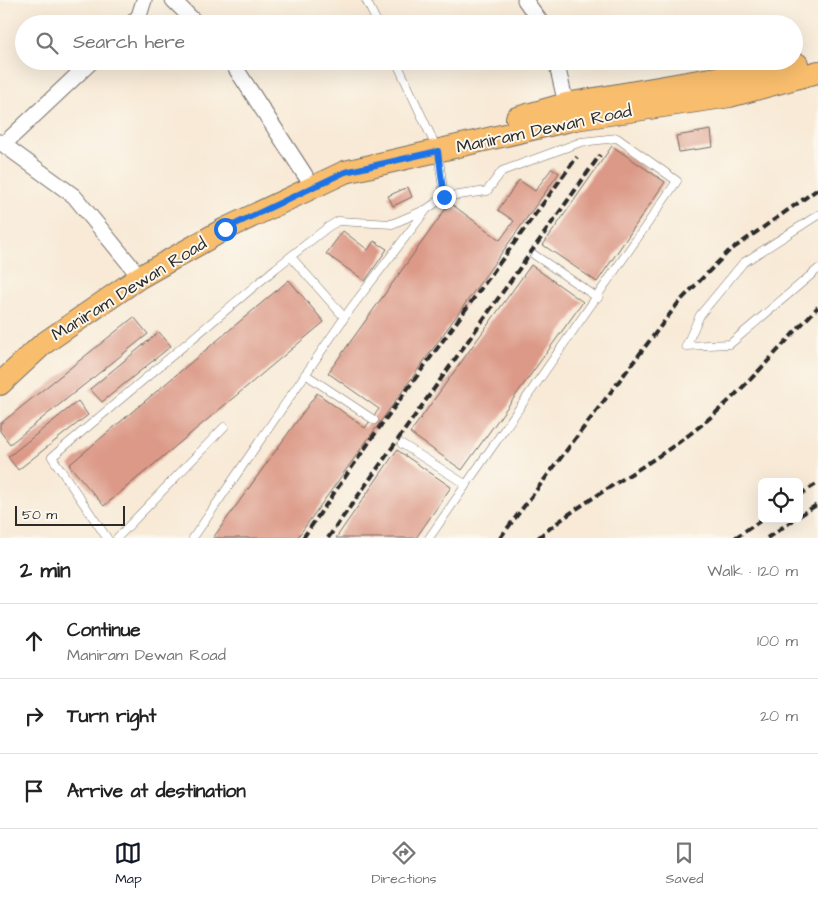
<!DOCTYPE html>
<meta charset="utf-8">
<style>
:root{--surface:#fff;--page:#f2f2f2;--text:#222;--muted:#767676;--line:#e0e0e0;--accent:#111827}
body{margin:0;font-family:"Architects Daughter",sans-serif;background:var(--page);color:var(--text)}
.controls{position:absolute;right:15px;bottom:15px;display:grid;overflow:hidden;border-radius:8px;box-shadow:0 5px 20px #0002}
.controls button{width:45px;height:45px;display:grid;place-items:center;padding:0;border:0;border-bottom:1px solid var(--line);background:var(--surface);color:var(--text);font:25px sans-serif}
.scale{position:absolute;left:15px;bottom:12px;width:110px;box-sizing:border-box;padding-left:5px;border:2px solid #2b2b2b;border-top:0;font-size:14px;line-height:18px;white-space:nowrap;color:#2b2b2b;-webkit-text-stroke:4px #fbf7ec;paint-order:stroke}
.stop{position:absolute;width:15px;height:15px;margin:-11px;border:4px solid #1a73e8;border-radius:50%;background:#fff}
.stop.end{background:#1a73e8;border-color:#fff;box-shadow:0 1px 5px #0008}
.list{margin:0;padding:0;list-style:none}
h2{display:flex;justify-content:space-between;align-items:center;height:65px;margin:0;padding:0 20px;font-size:21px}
h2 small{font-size:16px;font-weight:400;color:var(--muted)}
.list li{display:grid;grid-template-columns:32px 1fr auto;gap:15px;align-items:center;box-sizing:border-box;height:75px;padding:0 20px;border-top:1px solid var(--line)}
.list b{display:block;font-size:19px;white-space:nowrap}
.list p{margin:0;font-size:16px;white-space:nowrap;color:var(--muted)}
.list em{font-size:16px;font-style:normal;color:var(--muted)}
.icon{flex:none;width:28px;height:28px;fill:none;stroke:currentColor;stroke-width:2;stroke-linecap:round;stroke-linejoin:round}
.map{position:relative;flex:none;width:818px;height:538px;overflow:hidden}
.search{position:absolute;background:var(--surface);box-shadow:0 5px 20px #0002;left:15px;right:15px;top:15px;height:55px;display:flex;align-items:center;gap:12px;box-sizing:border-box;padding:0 18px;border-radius:28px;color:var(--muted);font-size:19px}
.sheet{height:290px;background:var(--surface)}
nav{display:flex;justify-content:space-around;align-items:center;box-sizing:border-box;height:70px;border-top:1px solid var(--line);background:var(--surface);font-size:14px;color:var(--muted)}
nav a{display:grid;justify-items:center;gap:2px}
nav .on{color:var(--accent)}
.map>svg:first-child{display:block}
.building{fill:#dc9987}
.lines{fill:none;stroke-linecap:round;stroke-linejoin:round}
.service-casing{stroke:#736e67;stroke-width:9}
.minor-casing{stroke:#736e67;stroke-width:17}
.primary-casing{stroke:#736e67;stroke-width:24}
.service{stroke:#fff;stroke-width:8}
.minor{stroke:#fff;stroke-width:15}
.primary{stroke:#f9be6d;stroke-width:22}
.rail{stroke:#2b2b2b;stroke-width:4;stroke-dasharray:8 4;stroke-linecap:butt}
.route{stroke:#1a73e8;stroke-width:6}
.labels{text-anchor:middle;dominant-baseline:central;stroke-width:4;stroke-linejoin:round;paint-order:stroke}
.street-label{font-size:18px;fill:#2b2b2b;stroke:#fbf7ec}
</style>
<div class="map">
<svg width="818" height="538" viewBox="0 0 818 538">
<rect width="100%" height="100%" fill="#fbf7ec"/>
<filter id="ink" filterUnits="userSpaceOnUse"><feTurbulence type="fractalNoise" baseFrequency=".02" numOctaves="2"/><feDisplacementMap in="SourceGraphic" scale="10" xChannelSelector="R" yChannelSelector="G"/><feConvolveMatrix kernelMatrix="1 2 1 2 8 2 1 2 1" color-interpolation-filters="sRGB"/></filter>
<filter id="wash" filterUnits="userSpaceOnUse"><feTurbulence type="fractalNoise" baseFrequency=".0096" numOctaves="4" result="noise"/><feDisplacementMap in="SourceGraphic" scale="20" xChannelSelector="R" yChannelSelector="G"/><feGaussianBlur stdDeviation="1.12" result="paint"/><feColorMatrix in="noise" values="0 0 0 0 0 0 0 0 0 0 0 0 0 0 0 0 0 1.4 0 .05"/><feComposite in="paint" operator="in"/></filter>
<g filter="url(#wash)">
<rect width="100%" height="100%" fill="#f8ead7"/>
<g id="blocks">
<!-- building -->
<path class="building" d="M711,130L713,147L679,152L676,136Z
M612,146L665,182L597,282L543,245Z
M552,168L559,173L297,538H213L317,393L365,428L379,409L328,373L450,203L500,240L514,221L498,210L519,180L535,191Z
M408,187L412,197L393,206L388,196Z
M343,231L368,250L374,241L387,249L365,281L326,254Z
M531,265L583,302L462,470L410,433Z
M289,280L324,322L104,506L69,465Z
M134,317L148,334L10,444L0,431V424Z
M159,332L171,346L102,402L90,389Z
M78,401L88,415L18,470L8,457Z
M397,450L451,487L416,538H336Z"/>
</g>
</g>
<g filter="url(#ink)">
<use href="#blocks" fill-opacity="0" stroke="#736e67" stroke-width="1"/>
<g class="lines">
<!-- service casing -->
<g class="service-casing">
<path id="service" d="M366,0L378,24
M818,215L743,263L700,315L686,346L730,344L818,269
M533,254L598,298
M291,257L344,317
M305,374L374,420
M402,444L465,484
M107,538L52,457L276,268L328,227L338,221L392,224L427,209
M117,538L224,427
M193,538L351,308L427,209L444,197L438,151L396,61
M429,538L677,181L617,138L581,142L502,171L487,191L444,197"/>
</g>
<!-- minor casing -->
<g class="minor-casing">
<path id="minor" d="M173,0L197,24
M525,0L542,24
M131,24L139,16L144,0
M231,61L305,175
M556,61L566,104
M0,142L74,196L140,277
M4,144L92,61"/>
</g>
<!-- primary casing -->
<g class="primary-casing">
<path id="primary" d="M517,118L566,104L797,64
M0,384L43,344L140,277L225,229L345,172L575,119L730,96L818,72"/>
</g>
<!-- service -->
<use href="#service" class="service"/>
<!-- minor -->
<use href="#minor" class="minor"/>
<!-- primary -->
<use href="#primary" class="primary"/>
<!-- rail -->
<path class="rail" d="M799,495L818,483
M799,516L818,504
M303,538L379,428L577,157
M328,538L600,155
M500,538L679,302L728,252L818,189
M538,538C582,501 633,475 679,442C732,405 774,353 818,307
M735,538L763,519
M767,538L795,519"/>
</g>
</g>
<g class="lines" filter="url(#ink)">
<!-- route -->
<path class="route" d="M225,229L345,172L438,151L444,197"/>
</g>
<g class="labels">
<!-- street labels -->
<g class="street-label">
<text transform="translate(544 129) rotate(-12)">Maniram Dewan Road</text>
<text transform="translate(129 289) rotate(-32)">Maniram Dewan Road</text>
</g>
</g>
</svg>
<div class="controls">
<button><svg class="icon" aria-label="locate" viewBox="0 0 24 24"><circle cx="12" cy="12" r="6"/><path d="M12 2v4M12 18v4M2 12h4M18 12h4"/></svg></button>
</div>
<div class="scale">50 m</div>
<div class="stop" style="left:225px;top:229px"></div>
<div class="stop end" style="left:444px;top:197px"></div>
<div class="search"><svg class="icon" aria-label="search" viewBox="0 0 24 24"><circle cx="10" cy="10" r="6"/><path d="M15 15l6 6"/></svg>Search here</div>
</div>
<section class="sheet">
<h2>2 min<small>Walk · 120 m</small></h2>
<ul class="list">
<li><svg class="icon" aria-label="ahead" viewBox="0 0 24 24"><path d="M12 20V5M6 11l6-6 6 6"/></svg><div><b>Continue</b><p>Maniram Dewan Road</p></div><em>100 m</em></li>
<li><svg class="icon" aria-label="right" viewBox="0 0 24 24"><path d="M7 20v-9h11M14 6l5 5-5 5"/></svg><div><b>Turn right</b></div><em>20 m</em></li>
<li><svg class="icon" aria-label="arrive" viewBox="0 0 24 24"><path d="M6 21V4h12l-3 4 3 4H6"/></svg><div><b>Arrive at destination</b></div></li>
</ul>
</section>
<nav>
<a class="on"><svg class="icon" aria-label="map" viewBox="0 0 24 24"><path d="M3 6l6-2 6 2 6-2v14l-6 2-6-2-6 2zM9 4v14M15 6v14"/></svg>Map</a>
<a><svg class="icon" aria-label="directions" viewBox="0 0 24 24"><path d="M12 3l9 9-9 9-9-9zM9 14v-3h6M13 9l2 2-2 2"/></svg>Directions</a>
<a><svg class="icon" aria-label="saved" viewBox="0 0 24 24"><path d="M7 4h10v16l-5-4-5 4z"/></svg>Saved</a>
</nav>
